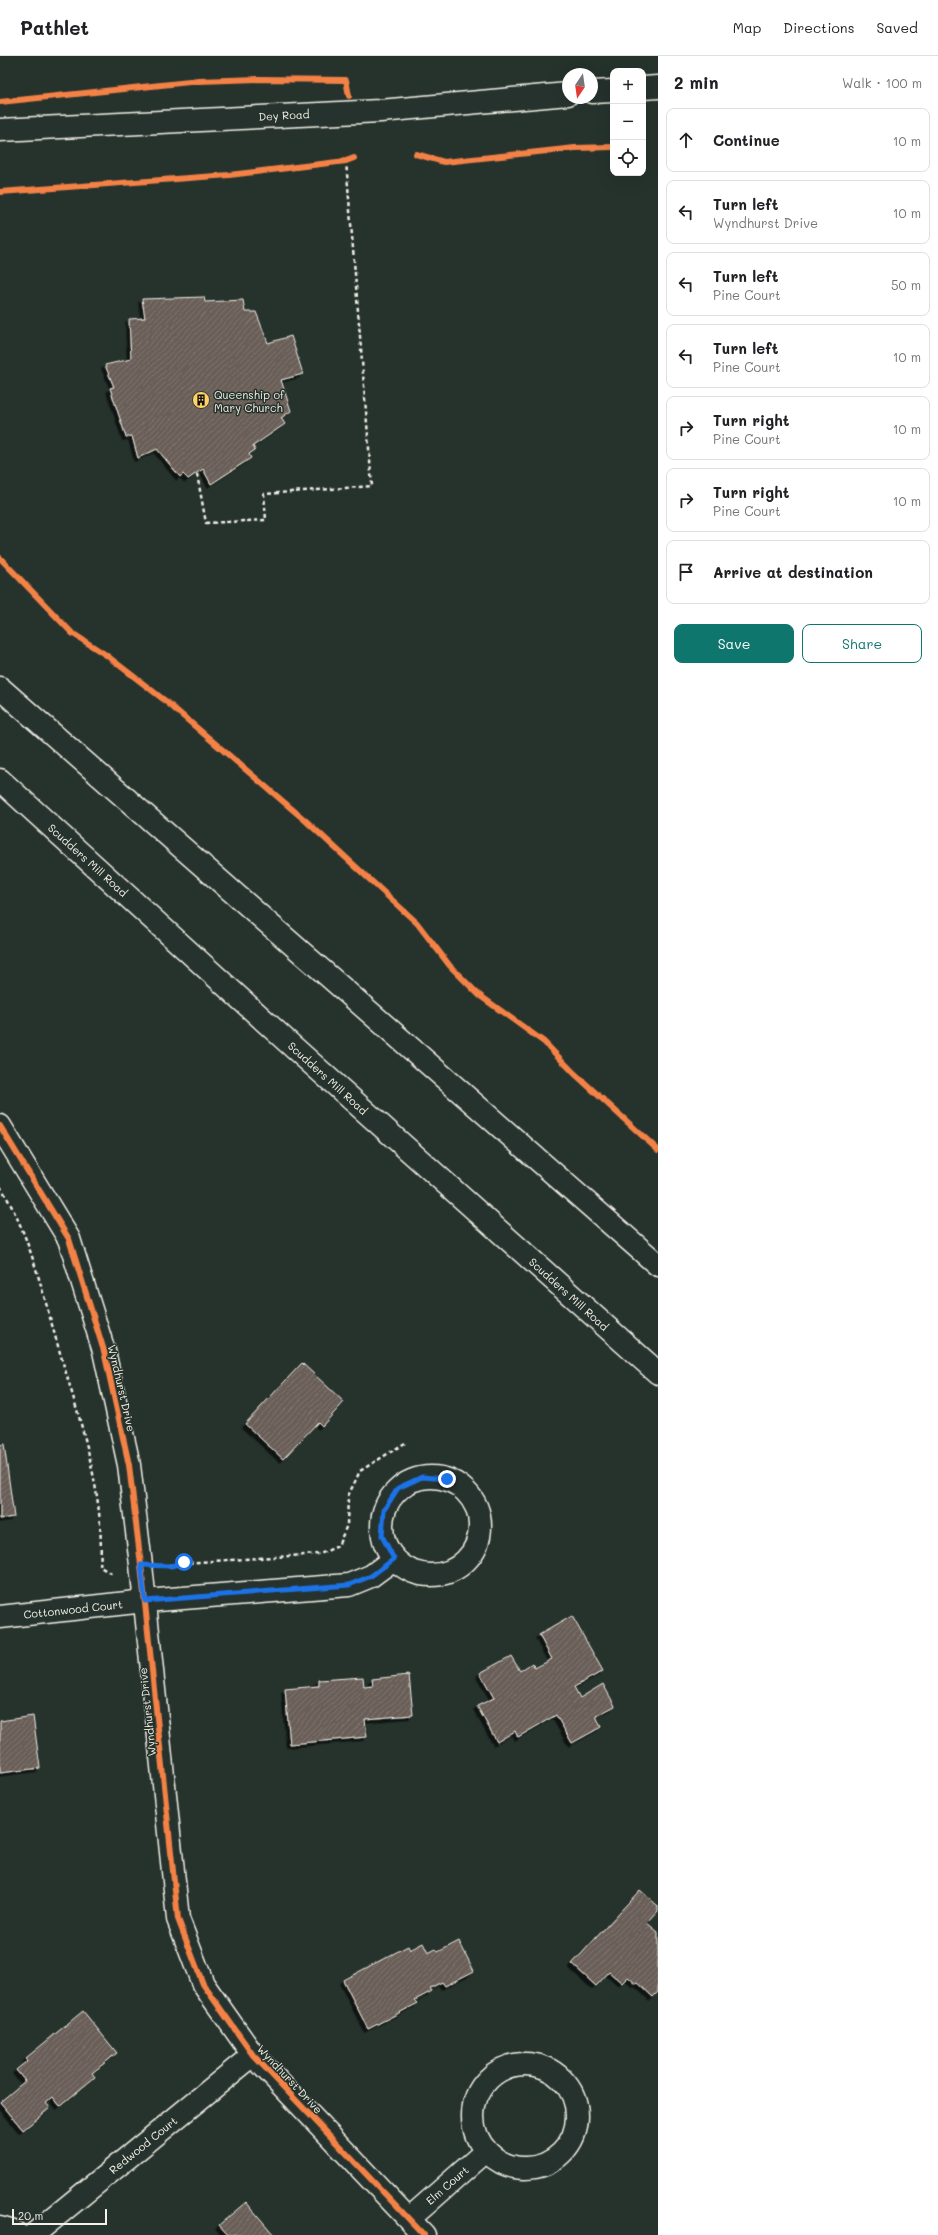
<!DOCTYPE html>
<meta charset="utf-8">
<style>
:root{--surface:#fff;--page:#f2f2f2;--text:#202124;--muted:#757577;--line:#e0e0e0;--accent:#0f766e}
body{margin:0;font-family:Mali,sans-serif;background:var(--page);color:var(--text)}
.controls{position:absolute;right:12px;top:12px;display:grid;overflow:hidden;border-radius:8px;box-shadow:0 4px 16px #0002}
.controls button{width:36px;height:36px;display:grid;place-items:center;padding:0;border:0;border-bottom:1px solid var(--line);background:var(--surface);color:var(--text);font:20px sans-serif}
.compass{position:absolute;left:562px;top:12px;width:36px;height:36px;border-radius:50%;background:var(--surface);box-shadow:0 4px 16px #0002;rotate:193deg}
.scale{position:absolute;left:12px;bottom:10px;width:95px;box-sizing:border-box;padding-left:4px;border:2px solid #f4f1e8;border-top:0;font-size:11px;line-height:14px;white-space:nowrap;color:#f4f1e8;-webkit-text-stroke:3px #26332d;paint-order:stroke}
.stop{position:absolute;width:12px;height:12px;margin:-9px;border:3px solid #1a73e8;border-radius:50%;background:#fff}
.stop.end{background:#1a73e8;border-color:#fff;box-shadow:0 1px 4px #0008}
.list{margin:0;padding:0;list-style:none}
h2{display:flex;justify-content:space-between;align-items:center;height:52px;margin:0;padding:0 16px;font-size:17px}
h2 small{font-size:13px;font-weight:400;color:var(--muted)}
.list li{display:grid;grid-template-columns:26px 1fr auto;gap:12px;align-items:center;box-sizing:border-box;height:64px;margin:0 8px 8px;padding:0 8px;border:1px solid var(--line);border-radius:8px}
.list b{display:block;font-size:15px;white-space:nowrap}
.list p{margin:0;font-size:13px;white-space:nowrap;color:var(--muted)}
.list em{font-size:13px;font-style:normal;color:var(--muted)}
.actions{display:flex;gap:8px;padding:12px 16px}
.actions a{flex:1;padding:9px 0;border:1px solid var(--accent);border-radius:8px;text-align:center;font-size:14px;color:var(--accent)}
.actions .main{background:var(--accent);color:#fff}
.icon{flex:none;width:22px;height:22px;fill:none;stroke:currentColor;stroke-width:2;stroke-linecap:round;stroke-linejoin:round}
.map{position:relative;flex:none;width:658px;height:2179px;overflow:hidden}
header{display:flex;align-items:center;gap:24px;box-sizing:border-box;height:56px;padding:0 20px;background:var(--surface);border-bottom:1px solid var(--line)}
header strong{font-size:19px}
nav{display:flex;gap:22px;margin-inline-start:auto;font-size:14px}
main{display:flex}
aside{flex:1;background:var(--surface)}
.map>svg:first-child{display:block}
.building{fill:url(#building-hatch);stroke:#f4f1e8;filter:url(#shadow)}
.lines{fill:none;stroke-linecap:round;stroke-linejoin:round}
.street-casing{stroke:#f4f1e8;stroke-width:25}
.secondary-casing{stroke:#f4f1e8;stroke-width:25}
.path{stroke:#f4f1e8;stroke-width:2.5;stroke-dasharray:4 3;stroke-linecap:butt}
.street{stroke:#26332d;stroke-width:22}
.secondary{stroke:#26332d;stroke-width:22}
.cycleway-casing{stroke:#26332d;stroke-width:8}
.cycleway{stroke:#f48246;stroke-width:6}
.route{stroke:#1a73e8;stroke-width:5}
.labels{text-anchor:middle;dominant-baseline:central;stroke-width:3;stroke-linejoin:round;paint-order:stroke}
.street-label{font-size:11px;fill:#f4f1e8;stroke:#26332d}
.poi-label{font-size:11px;fill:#f4f1e8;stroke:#26332d;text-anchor:start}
</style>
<header>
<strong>Pathlet</strong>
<nav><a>Map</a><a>Directions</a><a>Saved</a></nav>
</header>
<main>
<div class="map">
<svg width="658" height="2179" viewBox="0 0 658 2179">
<defs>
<pattern id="building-hatch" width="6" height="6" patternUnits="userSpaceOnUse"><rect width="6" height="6" fill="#6a5e58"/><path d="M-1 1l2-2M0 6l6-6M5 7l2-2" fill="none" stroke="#807670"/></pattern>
<filter id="shadow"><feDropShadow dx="-3.5" dy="3.5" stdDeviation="0" flood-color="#0009"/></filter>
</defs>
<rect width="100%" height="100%" fill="#26332d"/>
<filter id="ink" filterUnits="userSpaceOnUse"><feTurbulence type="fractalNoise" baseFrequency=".025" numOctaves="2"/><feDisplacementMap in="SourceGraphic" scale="8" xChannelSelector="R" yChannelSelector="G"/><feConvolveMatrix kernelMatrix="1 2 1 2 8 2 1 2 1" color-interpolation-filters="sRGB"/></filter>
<g filter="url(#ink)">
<!-- building -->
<path class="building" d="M204,241L205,246L243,244L245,256H256L268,287L291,280L303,318L281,324L291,355L281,362L285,368L253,390L255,394L249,398L251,402L211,428L203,413L188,423L183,418L180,421L157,393L138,402L132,380L126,381L110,332L114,331L105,309L131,303L129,263L145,262L142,243Z
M302,1307L344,1346L322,1370L318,1366L283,1403L245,1368Z
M4,1388L14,1461L0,1463V1389Z
M572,1560L603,1615L574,1631L580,1642L603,1628L615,1650L596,1660L601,1671L572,1687L556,1659L518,1681L515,1675L497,1686L477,1650L494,1642L480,1617L511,1600L520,1615L532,1607L535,1612L552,1603L539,1579Z
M409,1619L413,1659L365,1663L367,1681L290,1688L285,1633L319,1630V1624L363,1621L364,1631L373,1630L372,1623Z
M33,1660L40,1712L0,1717V1665Z
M640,1834L658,1850V1855L647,1867L658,1876V1936L653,1941L638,1927L636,1928L628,1921L622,1927L609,1916L596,1930L572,1908Z
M459,1885L474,1915L445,1930L442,1926L430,1932L432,1935L415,1944L418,1947L368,1973L343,1924L408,1890L410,1894L423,1887L428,1897L436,1893L438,1896Z
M83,1955L117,1997L92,2017L95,2021L60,2050L53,2041L46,2047L50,2052L23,2074L0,2046L25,2025L16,2014L27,2005L26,2002Z
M246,2146L274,2179H228L219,2169Z"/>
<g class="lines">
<!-- street casing -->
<g class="street-casing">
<path id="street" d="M0,1070L69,1183L104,1295L129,1409L141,1509L178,1863L203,1928L253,1999L424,2179
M382 1470a49 49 0 1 1 98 0a49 49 0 1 1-98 0Z
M0,1561L145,1545L349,1529L371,1520L394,1503
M473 2060a52 52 0 1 1 104 0a52 52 0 1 1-104 0Z
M409,2163L486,2095
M0,2171L11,2174L18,2179
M33,2179L253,1999"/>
</g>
<!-- secondary casing -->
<g class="secondary-casing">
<path id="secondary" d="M643,32L658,31
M592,36L613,35
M0,74L380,55L568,38
M0,632L658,1209
M0,724L291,989L658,1317"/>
</g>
<!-- path -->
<path class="path" d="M197,418L206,467L266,464L264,438L372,430L346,105
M0,1130C29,1176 41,1231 56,1283C77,1357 106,1433 100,1511L111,1517L114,1516
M168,1510L184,1507L320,1498L338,1490L347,1469L348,1440L360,1415L405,1387"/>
<!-- street -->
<use href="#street" class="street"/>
<!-- secondary -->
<use href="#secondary" class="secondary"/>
<!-- cycleway casing -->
<g class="cycleway-casing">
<path id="cycleway" d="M0,46L199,25L258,23L346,24L349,40
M416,98L444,106L575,92L613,91
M0,136L229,119L346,105L354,102
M0,502L72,577L106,599L163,643L306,765L417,867L450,910L479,939L544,986L574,1017L658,1094
M0,1070L69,1183L104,1295L129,1409L141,1509L178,1863L203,1928L253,1999L424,2179"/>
</g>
<!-- cycleway -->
<use href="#cycleway" class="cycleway"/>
</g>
</g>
<g class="lines" filter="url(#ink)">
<!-- route -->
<path class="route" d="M184,1506L171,1510L141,1509L145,1545L349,1529L371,1520L394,1503L382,1480L384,1454L398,1432L422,1421L447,1423"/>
</g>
<!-- icons -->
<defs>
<g id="building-disc" transform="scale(0.9)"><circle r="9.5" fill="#ffd166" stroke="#26332d"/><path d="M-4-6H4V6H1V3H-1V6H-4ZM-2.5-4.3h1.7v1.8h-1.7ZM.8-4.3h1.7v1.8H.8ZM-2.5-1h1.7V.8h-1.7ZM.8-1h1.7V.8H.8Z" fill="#111"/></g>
</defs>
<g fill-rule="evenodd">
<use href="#building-disc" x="201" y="344"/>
</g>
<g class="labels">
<!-- street labels -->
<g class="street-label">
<text transform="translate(284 59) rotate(-3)">Dey Road</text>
<text transform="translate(88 804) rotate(42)">Scudders Mill Road</text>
<text transform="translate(328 1022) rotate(42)">Scudders Mill Road</text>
<text transform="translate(569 1238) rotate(42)">Scudders Mill Road</text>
<text transform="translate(122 1332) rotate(77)">Wyndhurst Drive</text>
<text transform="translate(73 1553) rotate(-6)">Cottonwood Court</text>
<text transform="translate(147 1656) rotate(-96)">Wyndhurst Drive</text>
<text transform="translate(290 2023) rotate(47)">Wyndhurst Drive</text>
<text transform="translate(143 2089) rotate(-39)">Redwood Court</text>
<text transform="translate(447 2129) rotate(-41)">Elm Court</text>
</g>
<!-- poi labels -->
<g class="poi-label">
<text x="214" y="338">Queenship of<tspan x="214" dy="13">Mary Church</tspan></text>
</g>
</g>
</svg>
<div class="controls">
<button>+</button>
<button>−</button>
<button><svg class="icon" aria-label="locate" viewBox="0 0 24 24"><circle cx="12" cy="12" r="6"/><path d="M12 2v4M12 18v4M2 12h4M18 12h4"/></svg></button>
</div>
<svg class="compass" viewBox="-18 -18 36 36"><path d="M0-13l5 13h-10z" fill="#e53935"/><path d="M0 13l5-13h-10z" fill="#757577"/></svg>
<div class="scale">20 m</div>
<div class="stop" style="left:184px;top:1506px"></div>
<div class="stop end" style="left:447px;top:1423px"></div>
</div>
<aside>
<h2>2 min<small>Walk · 100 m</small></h2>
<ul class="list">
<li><svg class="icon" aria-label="ahead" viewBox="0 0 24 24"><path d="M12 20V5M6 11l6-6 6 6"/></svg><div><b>Continue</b></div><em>10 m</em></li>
<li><svg class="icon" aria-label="left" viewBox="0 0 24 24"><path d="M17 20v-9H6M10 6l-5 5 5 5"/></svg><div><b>Turn left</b><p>Wyndhurst Drive</p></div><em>10 m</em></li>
<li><svg class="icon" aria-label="left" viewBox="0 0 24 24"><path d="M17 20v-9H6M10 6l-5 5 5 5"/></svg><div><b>Turn left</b><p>Pine Court</p></div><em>50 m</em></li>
<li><svg class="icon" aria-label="left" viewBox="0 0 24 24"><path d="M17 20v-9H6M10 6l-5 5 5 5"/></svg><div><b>Turn left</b><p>Pine Court</p></div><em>10 m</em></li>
<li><svg class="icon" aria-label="right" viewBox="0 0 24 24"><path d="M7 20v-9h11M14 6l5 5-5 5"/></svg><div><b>Turn right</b><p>Pine Court</p></div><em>10 m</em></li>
<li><svg class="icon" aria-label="right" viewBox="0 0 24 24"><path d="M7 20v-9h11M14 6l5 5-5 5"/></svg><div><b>Turn right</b><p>Pine Court</p></div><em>10 m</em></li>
<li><svg class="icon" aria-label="arrive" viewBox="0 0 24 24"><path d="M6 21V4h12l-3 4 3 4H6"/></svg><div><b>Arrive at destination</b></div></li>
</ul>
<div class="actions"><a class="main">Save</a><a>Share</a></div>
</aside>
</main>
